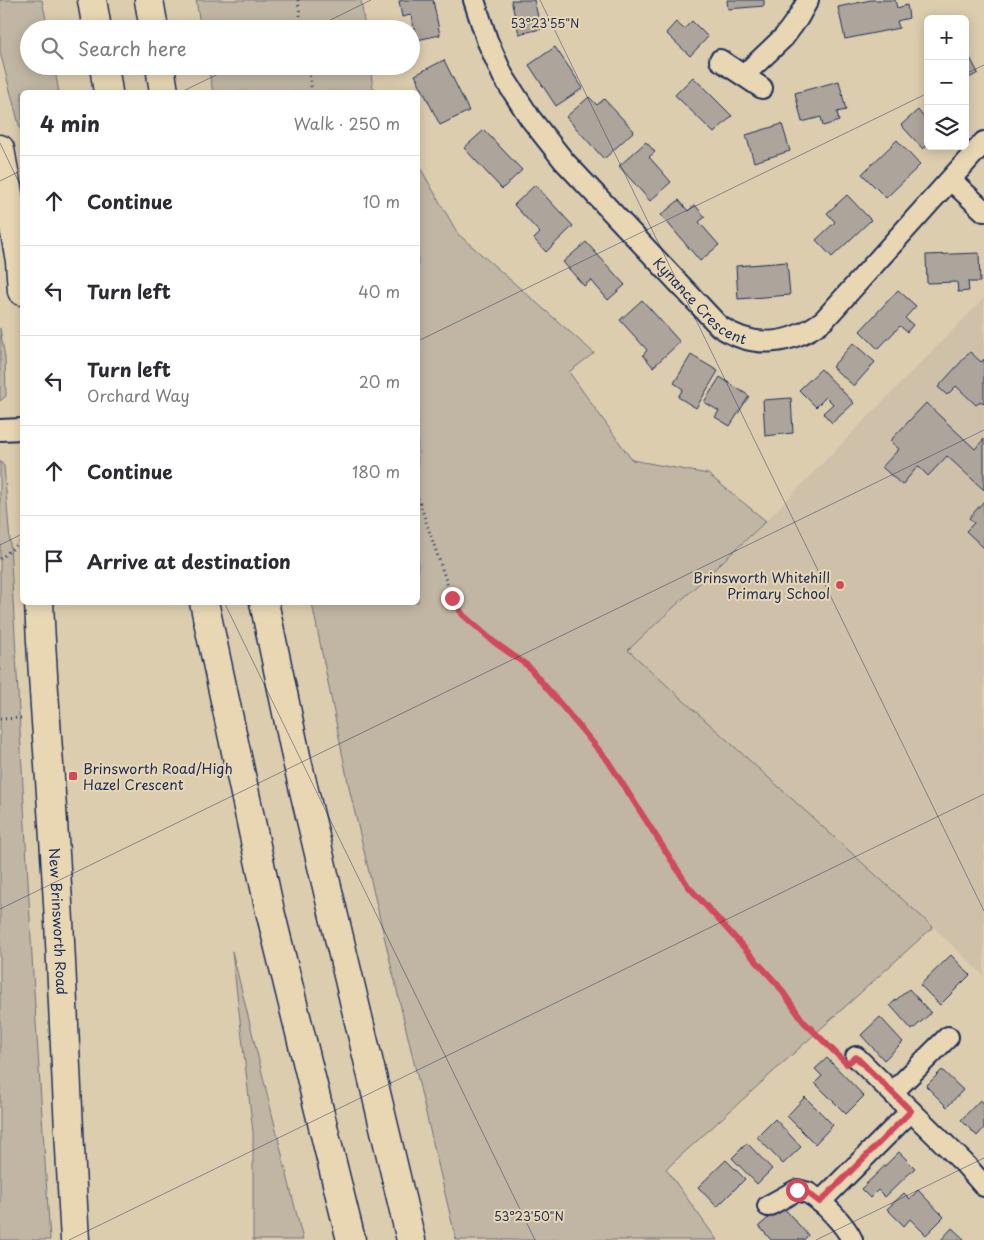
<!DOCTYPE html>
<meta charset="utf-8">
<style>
:root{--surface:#fff;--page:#f2f2f3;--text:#2b2b33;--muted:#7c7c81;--line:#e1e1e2}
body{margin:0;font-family:"Playpen Sans",sans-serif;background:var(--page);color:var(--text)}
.controls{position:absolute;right:15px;top:15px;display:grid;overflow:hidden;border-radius:8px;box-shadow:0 2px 12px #0003}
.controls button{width:45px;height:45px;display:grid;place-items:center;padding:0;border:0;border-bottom:1px solid var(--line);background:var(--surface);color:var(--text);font:25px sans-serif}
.stop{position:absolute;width:15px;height:15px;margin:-11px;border:4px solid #d1495b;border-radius:50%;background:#fff}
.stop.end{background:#d1495b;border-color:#fff;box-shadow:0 1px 5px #0008}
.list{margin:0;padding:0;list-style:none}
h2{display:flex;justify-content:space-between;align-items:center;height:65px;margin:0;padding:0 20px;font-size:21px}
h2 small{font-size:16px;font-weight:400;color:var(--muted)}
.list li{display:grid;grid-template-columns:32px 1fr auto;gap:15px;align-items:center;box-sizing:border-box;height:90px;padding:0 20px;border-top:1px solid var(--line)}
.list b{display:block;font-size:19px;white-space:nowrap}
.list p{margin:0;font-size:16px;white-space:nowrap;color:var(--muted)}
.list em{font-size:16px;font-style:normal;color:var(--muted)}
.icon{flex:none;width:28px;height:28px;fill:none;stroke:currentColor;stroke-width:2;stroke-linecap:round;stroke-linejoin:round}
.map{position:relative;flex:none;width:984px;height:1240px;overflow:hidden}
.search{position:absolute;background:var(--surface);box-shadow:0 2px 12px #0003;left:20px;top:20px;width:400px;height:55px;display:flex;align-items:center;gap:12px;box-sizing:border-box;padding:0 18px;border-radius:28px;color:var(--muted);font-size:19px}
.panel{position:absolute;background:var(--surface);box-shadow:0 2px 12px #0003;left:20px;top:90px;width:400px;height:515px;border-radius:8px}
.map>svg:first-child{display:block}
.built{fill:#cfc1a9}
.green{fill:#c0b6a3;stroke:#6e7280}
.building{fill:#ada59b;stroke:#1b2f5e}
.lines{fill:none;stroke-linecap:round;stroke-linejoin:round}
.street-casing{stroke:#1b2f5e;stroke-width:24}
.secondary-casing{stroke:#1b2f5e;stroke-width:31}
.highway-casing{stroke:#1b2f5e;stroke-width:31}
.path{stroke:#1b2f5e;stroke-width:3;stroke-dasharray:1 4;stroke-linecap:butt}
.street{stroke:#e9d7b4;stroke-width:20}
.secondary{stroke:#e9d7b4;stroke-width:28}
.highway{stroke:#e9d7b4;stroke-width:28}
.route{stroke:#d1495b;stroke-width:6}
.ticks{fill:none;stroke:#1b2f5e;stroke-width:1;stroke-opacity:0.45}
.poi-dot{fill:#d1495b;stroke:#e9d7b4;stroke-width:2}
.labels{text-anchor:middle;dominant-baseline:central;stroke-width:4;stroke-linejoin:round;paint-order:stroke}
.street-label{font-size:14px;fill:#1b2f5e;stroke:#e9d7b4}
.poi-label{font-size:14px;fill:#1b2f5e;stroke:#e9d7b4;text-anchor:end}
.ticks-label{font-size:12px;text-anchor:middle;fill:#1b2f5e;stroke:#e9d7b4;stroke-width:4;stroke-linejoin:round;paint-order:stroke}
</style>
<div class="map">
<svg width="984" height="1240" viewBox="0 0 984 1240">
<rect width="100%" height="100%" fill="#ddcdaf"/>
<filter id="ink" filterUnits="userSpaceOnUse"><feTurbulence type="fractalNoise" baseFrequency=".02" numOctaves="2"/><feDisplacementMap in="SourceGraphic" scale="10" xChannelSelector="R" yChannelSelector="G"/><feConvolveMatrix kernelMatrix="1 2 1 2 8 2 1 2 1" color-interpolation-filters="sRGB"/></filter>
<g filter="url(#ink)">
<!-- built -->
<path class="built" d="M984,298V976L933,927L628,650L766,521Z"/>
<!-- green -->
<path class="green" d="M0,0H42L48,29H29V66H54L59,92H22V136L0,52Z
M196,0H361L365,29H201Z
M208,66H370L373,88L376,92H213Z
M418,164L458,234L594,353L569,372L632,460L708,474L766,521L628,650L933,927L666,1169L717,1240H456L350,792L312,603L418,602Z
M0,328L5,358L6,396L0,401Z
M0,461L4,466L10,542L33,975L50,1240H0Z
M232,951L303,1240H253V1132Z"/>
<!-- building -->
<path class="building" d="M404,0H433L440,35L417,40L411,15L402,17L399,1Z
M511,0H534L541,29L519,34Z
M727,0H764V6L728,9Z
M871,0H895L897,8L907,5L909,18L897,21L899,28L845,39L838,7Z
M692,21L708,37L690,56L666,33L676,22L684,29Z
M555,47L583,88L556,106L529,65Z
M965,48L978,73L965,80Z
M444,60L469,111L440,125L415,75Z
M693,77L732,116L714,133L675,95Z
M839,81L846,110L837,112L839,121L823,126L821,117L802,122L795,93Z
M589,97L597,105L604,99L634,131L604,159L566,117Z
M918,110L925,119L928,117V145L923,149L901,125Z
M782,124L790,151L754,162L746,135Z
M484,130L522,170L502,189L464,148Z
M897,140L920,165L886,198L862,174Z
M646,142L655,152L649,157L671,182L650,201L619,166Z
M535,185L573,226L546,252L534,239L540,233L514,205Z
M847,195L871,220L832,257L816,240L835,222L827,213Z
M679,200L688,211L695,205L705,217L699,222L719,245L700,261L661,215Z
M586,242L625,285L608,300L591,280L584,286L563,262Z
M979,253L980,282H968L969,291L958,292L957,282L927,283L926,255Z
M787,262L790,295L738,299L736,266Z
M898,290L916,306L905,318L913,325L907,332L900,326L878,349L860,331Z
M642,300L680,342L653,367L643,355L647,350L620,320Z
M853,343L875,362L854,386L832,367Z
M970,352L981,362L984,359V404L981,401L976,405L956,386L947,395L938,387Z
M691,355L718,371L696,408L678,397L683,389L674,383Z
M821,369L854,403L832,423L823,413L833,404L826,397L816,407L799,390Z
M720,377L749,396L730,426L715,417L719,411L704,402Z
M791,398L793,433L765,436L763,400Z
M926,403L975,449L984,439V490L947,456L928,476L918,466L902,485L882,467L899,449L890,441Z
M984,501V548L966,531L974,523L969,518Z
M951,955L970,975L940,1005L920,985Z
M909,989L931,1013L912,1030L890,1005Z
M880,1017L903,1042L884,1060L861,1035Z
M827,1058L864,1096L846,1114L815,1083L822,1076L815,1069Z
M942,1070L963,1090L947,1107L926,1086Z
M805,1097L833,1125L815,1144L787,1116Z
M980,1100L984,1103V1128L977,1136L961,1120Z
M775,1119L801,1147L783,1164L757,1137Z
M747,1143L772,1169L757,1184L732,1158Z
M899,1152L915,1168L885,1197L878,1190L870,1198L861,1189Z
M726,1160L745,1179L717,1207L698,1187Z
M918,1190L944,1217L926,1235L910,1219L904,1226L887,1209L904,1193L910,1199Z
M782,1206L808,1235L804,1240H771L759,1226Z
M952,1228L965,1240H941Z"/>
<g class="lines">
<!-- street casing -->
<g class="street-casing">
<g id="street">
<path id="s1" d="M474,0L487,40L503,76L530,118L564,161L719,326C754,350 791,345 824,320L984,142"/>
<path d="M720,60L762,88"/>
<path d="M744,75L784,37L798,18L808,0"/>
<path d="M951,180L984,211"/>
<path d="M0,430L22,429"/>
<path d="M856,1057L964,1163L984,1186"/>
<path d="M893,1092L948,1037"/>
<path d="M820,1202L911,1111"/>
<path d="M768,1206L797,1190C800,1191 805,1192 808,1193C822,1200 846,1226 852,1240"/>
</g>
</g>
<!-- secondary casing -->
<g class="secondary-casing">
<g id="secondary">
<path d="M0,149L20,261L22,291"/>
<path id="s2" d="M39,602C44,716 55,829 60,942C65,1041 69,1141 75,1240"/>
</g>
</g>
<!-- highway casing -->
<g class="highway-casing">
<path id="highway" d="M92,0L97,29
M149,0L154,29
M104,66L108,92
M160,66L164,92
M204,602L270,911L351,1240
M264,602L297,761L411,1240"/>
</g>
<!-- path -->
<path class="path" d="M298,0L302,29
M308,66L312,92
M418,498L452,598L463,615L494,642L528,666L557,700L608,761L688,886L778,985L803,1021L836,1053
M0,559L22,541
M0,719L22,718"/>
<!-- street -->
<use href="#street" class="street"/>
<!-- secondary -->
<use href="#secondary" class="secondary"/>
<!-- highway -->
<use href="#highway" class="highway"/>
</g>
</g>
<g class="lines" filter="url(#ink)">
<!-- route -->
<path class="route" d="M452,598L463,615L494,642L528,666L557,700L608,761L688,886L778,985L803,1021L847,1064L856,1057L911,1111L820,1202L808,1193L797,1190"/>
</g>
<!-- ticks -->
<path class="ticks" d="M540,0L984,911M312,29L371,0M965,74L984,65M181,92L235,66M0,143L22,189M0,181L22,170M418,341L928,93M0,545L22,534M224,602L535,1240M0,909L984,430M69,1240L984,794M816,1240L984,1158"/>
<!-- markers -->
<g class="poi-dot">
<circle cx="840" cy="585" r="5"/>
<rect x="68" y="771" width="10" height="10" rx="2.5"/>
</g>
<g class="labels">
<!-- street labels -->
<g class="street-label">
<text stroke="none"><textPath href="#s1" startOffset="382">Kynance Crescent</textPath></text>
<text stroke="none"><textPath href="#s2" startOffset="320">New Brinsworth Road</textPath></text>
</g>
<!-- poi labels -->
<g class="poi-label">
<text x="830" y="577">Brinsworth Whitehill<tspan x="830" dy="16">Primary School</tspan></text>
<text x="83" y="768" text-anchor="start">Brinsworth Road/High<tspan x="83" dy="16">Hazel Crescent</tspan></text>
</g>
</g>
<g class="ticks-label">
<text x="545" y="28">53°23'55"N</text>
<text x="529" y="1221">53°23'50"N</text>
</g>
</svg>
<div class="controls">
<button>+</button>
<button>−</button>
<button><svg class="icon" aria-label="layers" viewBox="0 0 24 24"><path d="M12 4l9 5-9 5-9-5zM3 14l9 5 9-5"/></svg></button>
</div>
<div class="stop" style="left:797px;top:1190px"></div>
<div class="stop end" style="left:452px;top:598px"></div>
<div class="search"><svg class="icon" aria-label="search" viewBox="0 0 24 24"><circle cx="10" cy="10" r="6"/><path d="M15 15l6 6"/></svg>Search here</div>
<section class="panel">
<h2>4 min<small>Walk · 250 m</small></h2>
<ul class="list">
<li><svg class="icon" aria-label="ahead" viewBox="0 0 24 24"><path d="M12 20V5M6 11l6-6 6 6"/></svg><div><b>Continue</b></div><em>10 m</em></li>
<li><svg class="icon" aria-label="left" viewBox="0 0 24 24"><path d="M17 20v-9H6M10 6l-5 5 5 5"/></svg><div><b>Turn left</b></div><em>40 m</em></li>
<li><svg class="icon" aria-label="left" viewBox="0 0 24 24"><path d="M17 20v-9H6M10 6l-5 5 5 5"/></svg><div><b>Turn left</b><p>Orchard Way</p></div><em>20 m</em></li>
<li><svg class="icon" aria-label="ahead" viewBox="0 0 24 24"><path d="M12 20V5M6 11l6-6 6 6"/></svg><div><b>Continue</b></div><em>180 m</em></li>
<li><svg class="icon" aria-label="arrive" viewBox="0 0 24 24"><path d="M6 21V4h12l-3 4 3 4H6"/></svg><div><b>Arrive at destination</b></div></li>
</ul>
</section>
</div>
